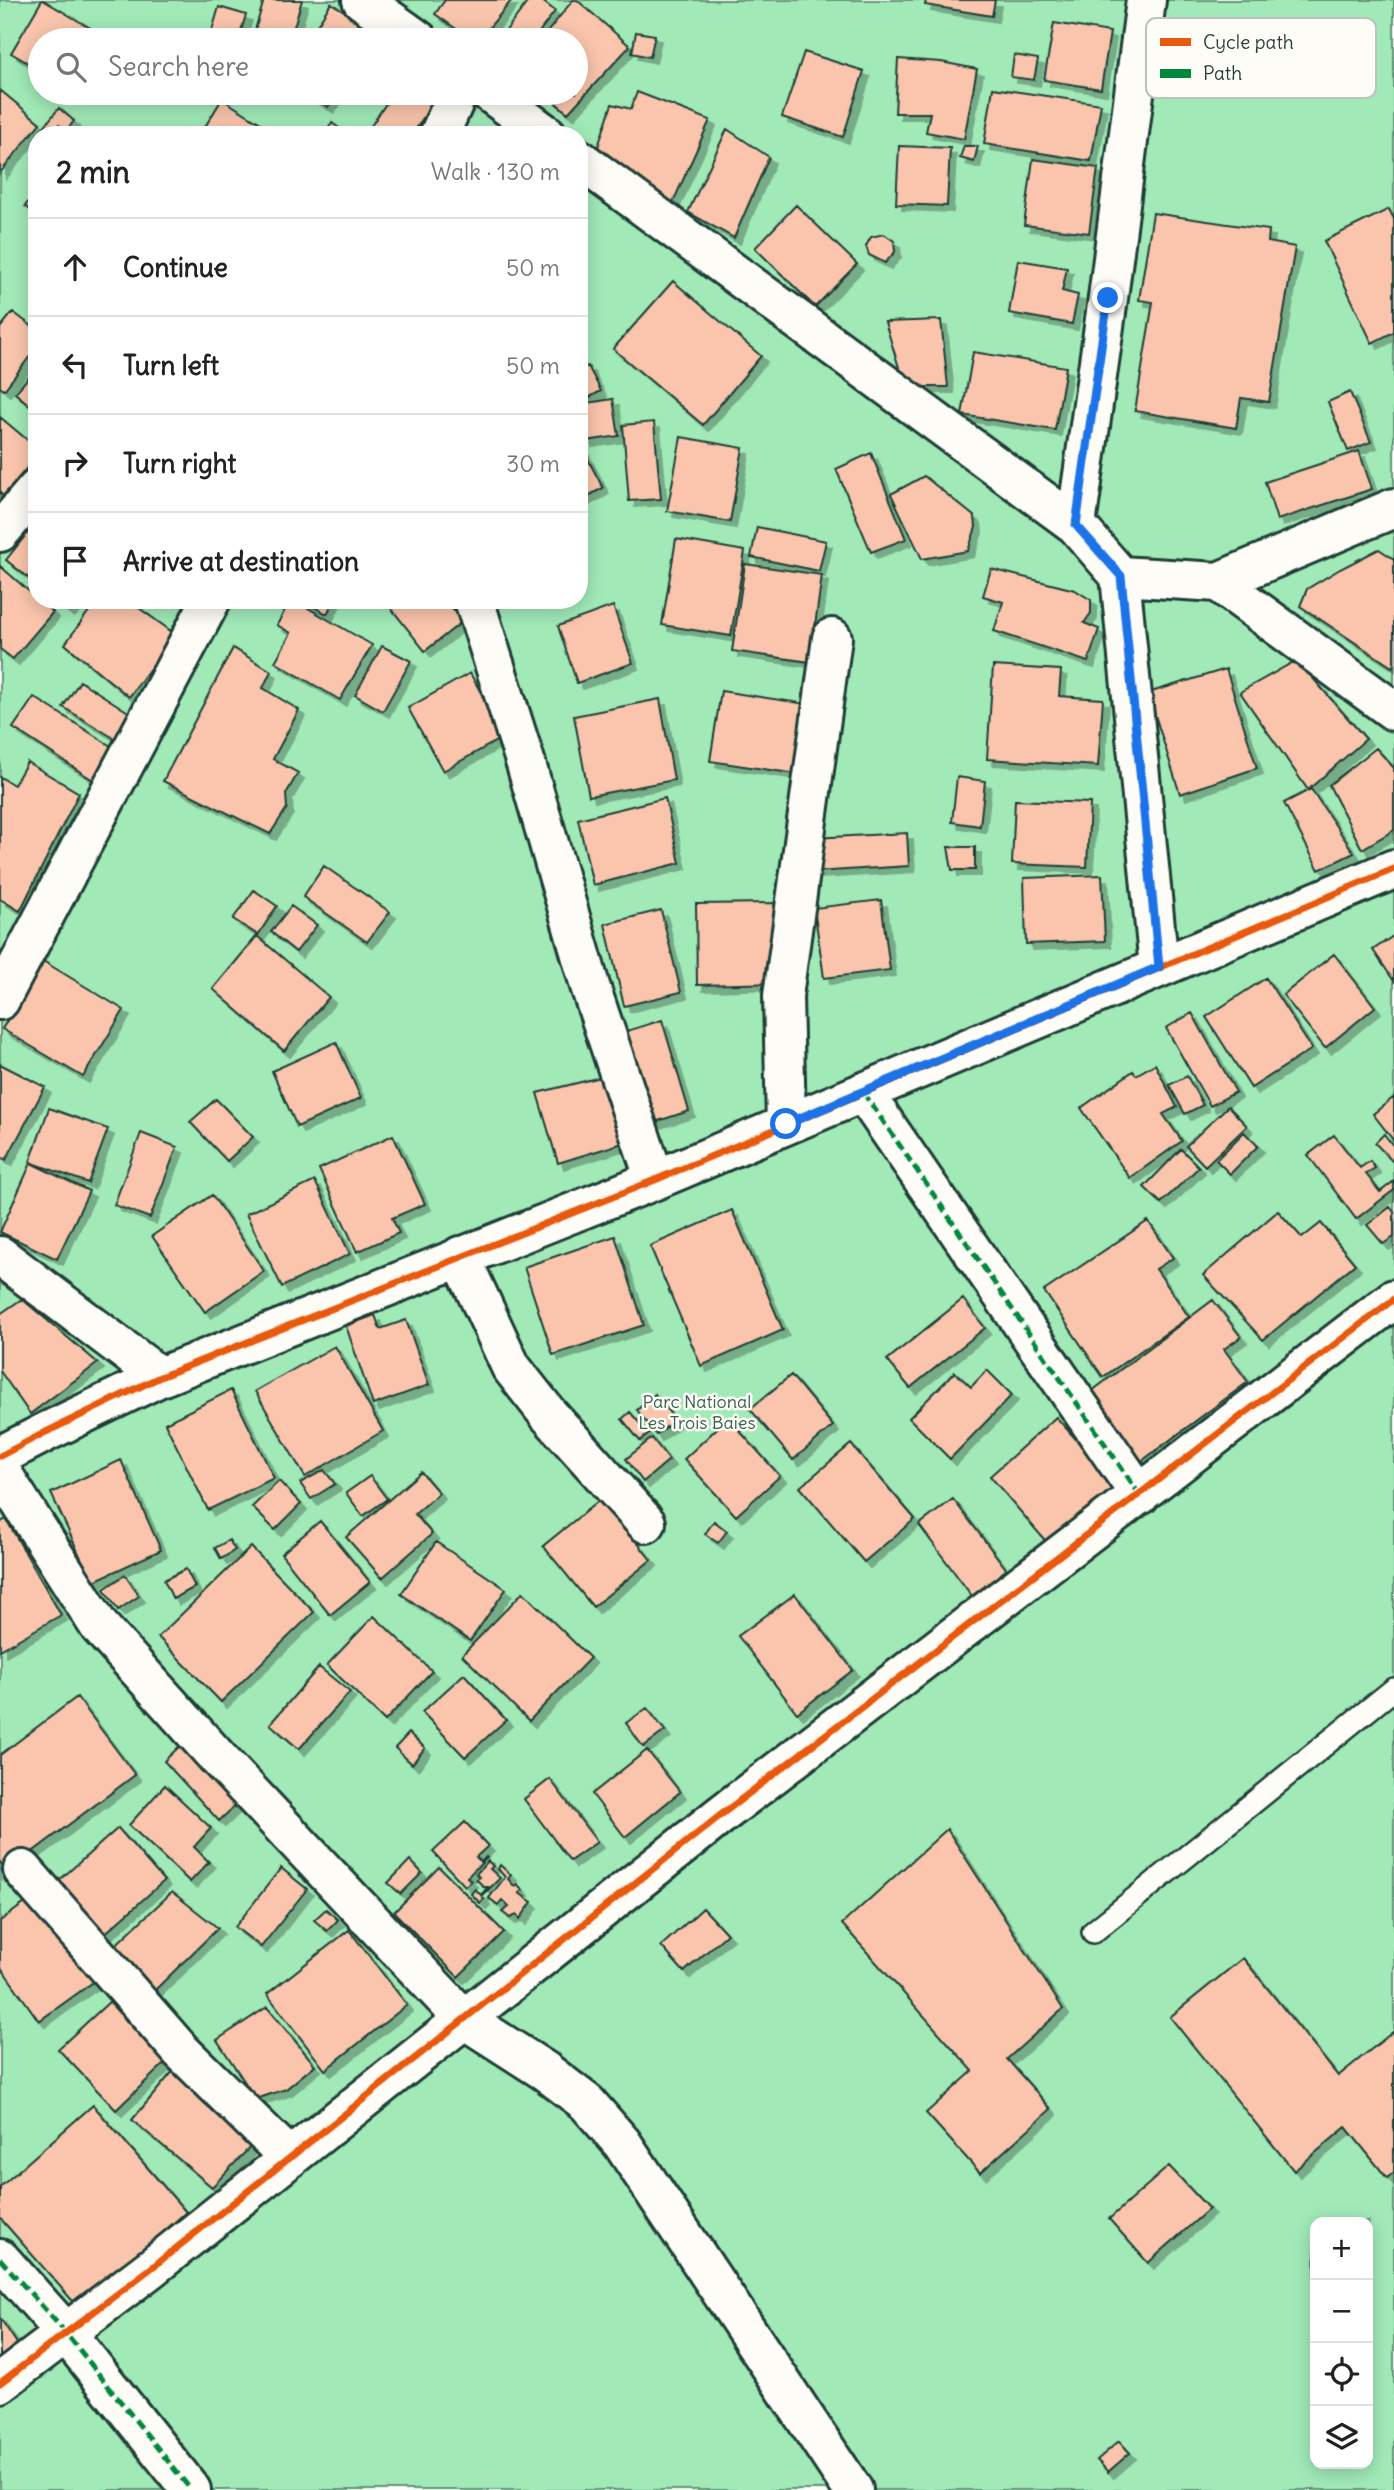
<!DOCTYPE html>
<meta charset="utf-8">
<style>
:root{--surface:#fff;--page:#f2f2f2;--text:#222;--muted:#767676;--line:#e0e0e0}
body{margin:0;font-family:Delius,sans-serif;background:var(--page);color:var(--text)}
.controls{position:absolute;right:21px;bottom:21px;display:grid;overflow:hidden;border-radius:14px;box-shadow:0 4px 18px #0003}
.controls button{width:63px;height:63px;display:grid;place-items:center;padding:0;border:0;border-bottom:2px solid var(--line);background:var(--surface);color:var(--text);font:35px sans-serif}
.stop{position:absolute;width:21px;height:21px;margin:-16px;border:5px solid #1a73e8;border-radius:50%;background:#fff}
.stop.end{background:#1a73e8;border-color:#fff;box-shadow:0 2px 7px #0008}
.list{margin:0;padding:0;list-style:none}
h2{display:flex;justify-content:space-between;align-items:center;height:91px;margin:0;padding:0 28px;font-size:30px}
h2 small{font-size:23px;font-weight:400;color:var(--muted)}
.list li{display:grid;grid-template-columns:46px 1fr auto;gap:21px;align-items:center;box-sizing:border-box;height:98px;padding:0 28px;border-top:2px solid var(--line)}
.list b{display:block;font-size:26px;white-space:nowrap}
.list em{font-size:23px;font-style:normal;color:var(--muted)}
.icon{flex:none;width:38px;height:38px;fill:none;stroke:currentColor;stroke-width:2;stroke-linecap:round;stroke-linejoin:round}
.map{position:relative;flex:none;width:1394px;height:2490px;overflow:hidden}
.search{position:absolute;background:var(--surface);box-shadow:0 4px 18px #0003;left:28px;top:28px;width:560px;height:77px;display:flex;align-items:center;gap:18px;box-sizing:border-box;padding:0 24px;border-radius:38px;color:var(--muted);font-size:26px}
.panel{position:absolute;background:var(--surface);box-shadow:0 4px 18px #0003;left:28px;top:126px;width:560px;height:483px;border-radius:28px}
.map>svg:first-child{display:block}
.green{fill:#a1eab8;stroke:#609476;stroke-width:2;fill-rule:evenodd}
.building{fill:#fac5ac;stroke:#1f3d34;stroke-width:2;filter:url(#shadow)}
.lines{fill:none;stroke-linecap:round;stroke-linejoin:round}
.service-casing{stroke:#1f3d34;stroke-width:26}
.minor-casing{stroke:#1f3d34;stroke-width:44}
.service{stroke:#fdfcf7;stroke-width:21}
.minor{stroke:#fdfcf7;stroke-width:38}
.quiet{stroke:#00873e;stroke-width:5;stroke-dasharray:10 5;stroke-linecap:butt}
.cycleway-casing{stroke:#fdfcf7;stroke-width:11}
.cycleway{stroke:#e8590c;stroke-width:7}
.route{stroke:#1a73e8;stroke-width:9}
.labels{text-anchor:middle;dominant-baseline:central;stroke-width:5;stroke-linejoin:round;paint-order:stroke}
.park-label{font-size:18px;fill:#39604e;stroke:#fdfcf7}
.key{fill:#fdfcf7;stroke:#bac3bc;stroke-width:2}
.key-label{font-size:19px;fill:#1f3d34}
</style>
<div class="map">
<svg width="1394" height="2490" viewBox="0 0 1394 2490">
<defs>
<filter id="shadow"><feDropShadow dx="6" dy="6" stdDeviation="0" flood-color="#0004"/></filter>
</defs>
<rect width="100%" height="100%" fill="#fdfcf7"/>
<filter id="ink" filterUnits="userSpaceOnUse"><feTurbulence type="fractalNoise" baseFrequency=".0143" numOctaves="2"/><feDisplacementMap in="SourceGraphic" scale="14" xChannelSelector="R" yChannelSelector="G"/><feConvolveMatrix kernelMatrix="1 2 1 2 8 2 1 2 1" color-interpolation-filters="sRGB"/></filter>
<g filter="url(#ink)">
<!-- green -->
<path class="green" d="M0,0H1394V2490H0ZM40,40H576V93H40ZM37,135H579V600H37ZM1315,2222H1368V2464H1315Z"/>
<!-- building -->
<path class="building" d="M42,0H43L109,39L40,40V70L11,53Z
M264,0H302L290,40H252Z
M445,0H512L479,40H472L435,14Z
M529,0H541L555,11L533,40H499Z
M573,0H577L630,46L568,113L544,93H576V40H541Z
M926,0H995L992,16L925,5Z
M331,3L376,31L370,40H308Z
M219,7L246,15L238,40L211,34Z
M1054,23L1110,32L1101,89L1044,80Z
M636,32L655,35L650,57L632,53Z
M804,52L864,71L843,137L782,117Z
M1014,55L1038,59L1034,80L1011,77Z
M898,59L941,62L977,69L964,139L926,132L930,113H895Z
M993,88L1101,104L1091,161L984,144Z
M0,90L40,123L0,173Z
M637,92L710,120L670,209L596,153L612,104L631,109Z
M305,93H338L328,107Z
M393,93H439L412,135H365Z
M222,99L275,132L274,135H200Z
M59,108L74,121L67,130L59,125L50,135H42L39,133Z
M332,123L349,135H324Z
M727,129L769,157L734,238L688,212Z
M899,146L950,148L947,206L896,204Z
M964,146H978L974,162L960,158Z
M1033,159L1098,168L1089,233L1024,225Z
M37,191V215L25,206Z
M796,205L857,264L815,307L755,248Z
M1389,209L1394,219V332L1372,343L1324,241Z
M1153,213L1269,230L1268,242L1295,247L1269,402L1241,398L1236,428L1135,411L1153,302L1139,300Z
M884,234L894,241L895,252L885,263L869,255L866,246L871,237Z
M1018,260L1067,268L1062,291L1078,295L1072,324L1009,313Z
M673,281L761,356L703,425L613,349Z
M13,312L37,330V347L4,390L0,387V328Z
M941,320L948,387H905L885,322Z
M973,352L1066,367L1055,430L962,415Z
M588,366L601,391L579,403V367L581,369Z
M37,367V411L15,393Z
M1350,392L1371,442L1348,451L1328,402Z
M613,399L619,436L586,441L581,404Z
M0,417L37,448V456L3,496L0,493Z
M654,422L661,499L629,501L623,425Z
M681,437L743,448L730,522L667,511Z
M579,442L603,488L579,501Z
M1359,451L1372,489L1277,520L1265,482Z
M871,453L906,539L871,552L836,469Z
M924,476L975,517L976,527L968,551L922,559L891,494Z
M37,521V585L6,560Z
M757,527L826,541L819,571L751,557Z
M676,539L745,551L731,636L662,625Z
M1379,549L1394,559V664L1392,667L1300,606L1307,589L1340,569Z
M745,564L822,575L810,662L732,651Z
M0,566L53,612L13,659L0,649Z
M991,569L1075,590L1091,600V613L1084,623L1099,629L1088,662L994,631L1003,602L983,596Z
M55,600H80L68,611Z
M97,600H128L175,634L129,697L65,644Z
M290,600H294L372,645L340,700L275,662L291,633L277,625Z
M301,600H334L327,614Z
M400,600H446L463,621L425,651L391,608Z
M613,606L633,663L577,683L558,626Z
M382,646L411,661L383,711L355,695Z
M233,648L271,671L263,688L299,710L273,759L298,773L286,794L287,808L270,834L163,781Z
M1297,660L1366,739L1308,790L1240,692Z
M993,666L1061,670L1059,696L1103,699L1098,766L987,759Z
M1226,669L1257,768L1180,794L1148,693Z
M470,673L505,736L443,771L408,708Z
M80,681L133,715L117,740L63,707Z
M721,691L807,704L797,774L710,761Z
M34,697L114,748L93,780L13,728Z
M660,699L674,780L589,796L574,716Z
M1376,748L1394,768V830L1362,849L1329,785Z
M27,762L79,793L20,911L0,899V777L14,785Z
M957,777L985,781L980,826L952,822Z
M1311,789L1354,853L1319,870L1284,803Z
M665,798L680,863L593,885L578,819Z
M1015,800L1090,803L1087,867L1012,864Z
M907,833L909,866L815,872L813,838Z
M948,847H975V870H952Z
M324,866L390,912L367,942L303,897Z
M1102,875L1105,941L1026,944L1024,878Z
M254,890L277,906L258,935L233,919Z
M881,900L890,970L824,978L814,908Z
M781,903L782,983L697,985L696,904Z
M291,906L317,925L296,952L271,932Z
M661,910L681,992L624,1006L605,924Z
M257,936L329,997L284,1051L213,989Z
M1393,936L1394,938V981L1373,950Z
M1334,954L1375,1007L1325,1048L1283,995Z
M43,961L124,1010L83,1077L2,1029Z
M1266,978L1312,1049L1251,1088L1206,1017Z
M1192,1013L1236,1092L1210,1106L1166,1028Z
M662,1020L689,1111L655,1122L627,1031Z
M336,1042L361,1098L297,1127L272,1071Z
M0,1064L45,1087L6,1160L0,1157Z
M1155,1064L1177,1107L1163,1114L1182,1141L1130,1178L1081,1108L1133,1071L1136,1075Z
M613,1074L636,1139L558,1163L537,1093Z
M1187,1076L1203,1105L1185,1114L1169,1085Z
M1394,1097V1141L1373,1114Z
M216,1099L253,1137L227,1161L190,1122Z
M1228,1106L1247,1126L1205,1166L1186,1146Z
M49,1108L108,1129L88,1183L30,1162Z
M1244,1132L1258,1146L1230,1174L1216,1160Z
M141,1133L177,1147L150,1218L114,1205Z
M1384,1134L1394,1147V1163L1375,1143Z
M393,1135L425,1204L392,1218L399,1233L357,1252L319,1169Z
M1334,1135L1360,1168L1370,1161L1375,1168L1366,1174L1380,1192L1394,1181V1190L1356,1219L1308,1155Z
M1181,1149L1199,1167L1161,1203L1144,1187Z
M31,1163L89,1191L57,1259L0,1232Z
M315,1181L350,1254L282,1287L246,1214Z
M212,1195L264,1271L205,1312L152,1236Z
M1390,1207L1394,1212V1237L1383,1244L1367,1225Z
M732,1210L783,1330L701,1366L650,1246Z
M1278,1211L1302,1238L1321,1223L1355,1264L1263,1340L1203,1275Z
M1148,1221L1173,1258L1156,1269L1189,1317L1103,1377L1044,1291Z
M615,1236L644,1325L553,1355L524,1267Z
M22,1299L98,1363L30,1414L0,1371V1314Z
M963,1299L985,1328L910,1388L887,1360Z
M1213,1300L1241,1337L1224,1349L1248,1382L1135,1466L1084,1397Z
M375,1315L380,1329L406,1320L429,1385L373,1405L346,1326Z
M335,1346L383,1431L305,1477L255,1391Z
M987,1370L1012,1395L950,1459L909,1418L955,1372L971,1387Z
M791,1375L833,1426L793,1460L750,1409Z
M231,1390L274,1478L208,1510L165,1423Z
M655,1394L675,1420L656,1435L637,1410Z
M630,1412L649,1434L640,1441L622,1419Z
M1056,1417L1117,1485L1049,1545L990,1476Z
M728,1418L780,1476L736,1516L684,1459Z
M652,1438L669,1460L643,1482L626,1459Z
M851,1444L915,1519L864,1562L800,1487Z
M121,1460L161,1550L92,1582L51,1493Z
M324,1470L335,1484L311,1499L300,1483Z
M421,1472L439,1493L415,1514L432,1534L382,1578L346,1537Z
M370,1476L387,1499L363,1516L346,1493Z
M279,1481L301,1504L275,1530L252,1507Z
M602,1498L651,1560L593,1607L543,1546Z
M953,1499L1007,1570L972,1596L919,1525Z
M6,1519L61,1615L0,1650V1523Z
M320,1521L370,1582L330,1615L281,1554Z
M714,1521L727,1531L718,1543L705,1534Z
M229,1540L235,1550L221,1559L215,1548Z
M436,1542L506,1589L470,1641L401,1594Z
M251,1547L314,1612L221,1702L158,1637Z
M186,1569L195,1587L173,1599L164,1580Z
M125,1575L139,1596L118,1610L104,1589Z
M523,1592L590,1658L529,1721L462,1655Z
M795,1594L853,1670L797,1713L738,1636Z
M374,1616L432,1671L385,1721L327,1665Z
M319,1667L350,1692L299,1749L270,1724Z
M464,1674L506,1720L465,1757L422,1712Z
M77,1697L135,1775L7,1871L0,1862V1755Z
M647,1708L665,1731L643,1747L626,1723Z
M409,1733L425,1748L412,1764L395,1748Z
M183,1743L238,1803L219,1821L164,1761Z
M647,1750L680,1792L625,1837L592,1794Z
M550,1779L597,1842L570,1861L524,1799Z
M165,1785L211,1828L194,1847L209,1862L190,1882L129,1825Z
M465,1822L488,1846L476,1857L481,1862L486,1857L487,1858L467,1877L471,1881L465,1886L433,1852Z
M118,1828L164,1881L101,1937L55,1884Z
M947,1829L1063,2009L1007,2059L1051,2109L980,2173L926,2113L973,2071L842,1924Z
M410,1860L422,1873L401,1894L388,1883Z
M488,1861L493,1866L490,1869L500,1878L482,1896L484,1899L480,1903L471,1894L475,1889L481,1895L488,1887H484L476,1879L479,1877L476,1874Z
M500,1865L511,1875L508,1879L514,1886L517,1884L523,1890L519,1893L532,1902L520,1919L517,1915L510,1918L502,1912L509,1907L502,1900L498,1905L489,1898L505,1877L498,1869Z
M439,1867L504,1932L458,1977L394,1912Z
M281,1868L307,1889L261,1947L235,1927Z
M172,1892L218,1928L151,1994L109,1951Z
M35,1896L96,1980L39,2021L0,1966V1921Z
M703,1908L727,1934L684,1972L661,1946Z
M326,1909L338,1920L327,1931L314,1920Z
M349,1930L407,2005L325,2070L267,1994Z
M1243,1958L1338,2076L1394,2031V2172L1387,2178L1346,2127L1294,2171L1170,2017Z
M109,2002L165,2063L116,2110L58,2049Z
M267,2007L315,2065L286,2089L256,2099L217,2040Z
M174,2070L255,2142L212,2187L132,2120Z
M93,2105L186,2212L78,2307L0,2218V2187Z
M1169,2166L1209,2209L1148,2263L1109,2219Z
M0,2318L22,2351L0,2365Z
M1119,2441L1130,2453L1108,2472L1097,2460Z"/>
<g class="lines">
<!-- service casing -->
<g class="service-casing">
<path id="service" d="M1093,1932L1394,1689"/>
</g>
<!-- minor casing -->
<g class="minor-casing">
<path id="minor" d="M362,0L418,40
M490,93L547,135
M439,135L458,93
M579,159L1076,525L1120,576L1218,582L1394,711
M1076,525L1108,298L1146,0
M0,532L37,489
M1120,576L1159,967
M1218,582L1394,508
M474,600L526,764L590,986L655,1180
M0,1000L211,600
M863,1092L1140,1495
M786,1124L783,996L832,638
M0,1256L160,1377
M460,1256L511,1367L548,1414L646,1523
M0,1456L46,1432L160,1377L655,1180L1394,869
M0,1470L99,1626L217,1757L464,2019L545,2071L587,2103L622,2143L853,2490
M23,1870L181,2051L290,2158
M0,2259L66,2333L191,2490
M0,2383L150,2269L722,1814L1394,1299"/>
</g>
<!-- service -->
<use href="#service" class="service"/>
<!-- minor -->
<use href="#minor" class="minor"/>
<!-- quiet -->
<path class="quiet" d="M863,1092L1140,1495
M0,2259L66,2333L191,2490"/>
<!-- cycleway casing -->
<g class="cycleway-casing">
<path id="cycleway" d="M0,1456L46,1432L160,1377L655,1180L1394,869
M0,2383L150,2269L722,1814L1394,1299"/>
</g>
<!-- cycleway -->
<use href="#cycleway" class="cycleway"/>
</g>
</g>
<g class="lines" filter="url(#ink)">
<!-- route -->
<path class="route" d="M786,1124L1159,967L1121,576L1076,525L1108,298"/>
</g>
<g class="labels">
<!-- park labels -->
<g class="park-label">
<text x="697" y="1401">Parc National<tspan x="697" dy="21">Les Trois Baies</tspan></text>
</g>
</g>
<!-- legend -->
<rect x="1146" y="18" width="230" height="80" rx="10" class="key"/>
<rect x="1160" y="38" width="31" height="8" fill="#e8590c"/>
<rect x="1160" y="69" width="31" height="9" fill="#00873e"/>
<g class="key-label">
<text x="1203" y="49">Cycle path</text>
<text x="1203" y="80">Path</text>
</g>
</svg>
<div class="controls">
<button>+</button>
<button>−</button>
<button><svg class="icon" aria-label="locate" viewBox="0 0 24 24"><circle cx="12" cy="12" r="6"/><path d="M12 2v4M12 18v4M2 12h4M18 12h4"/></svg></button>
<button><svg class="icon" aria-label="layers" viewBox="0 0 24 24"><path d="M12 4l9 5-9 5-9-5zM3 14l9 5 9-5"/></svg></button>
</div>
<div class="stop" style="left:786px;top:1124px"></div>
<div class="stop end" style="left:1108px;top:298px"></div>
<div class="search"><svg class="icon" aria-label="search" viewBox="0 0 24 24"><circle cx="10" cy="10" r="6"/><path d="M15 15l6 6"/></svg>Search here</div>
<section class="panel">
<h2>2 min<small>Walk · 130 m</small></h2>
<ul class="list">
<li><svg class="icon" aria-label="ahead" viewBox="0 0 24 24"><path d="M12 20V5M6 11l6-6 6 6"/></svg><div><b>Continue</b></div><em>50 m</em></li>
<li><svg class="icon" aria-label="left" viewBox="0 0 24 24"><path d="M17 20v-9H6M10 6l-5 5 5 5"/></svg><div><b>Turn left</b></div><em>50 m</em></li>
<li><svg class="icon" aria-label="right" viewBox="0 0 24 24"><path d="M7 20v-9h11M14 6l5 5-5 5"/></svg><div><b>Turn right</b></div><em>30 m</em></li>
<li><svg class="icon" aria-label="arrive" viewBox="0 0 24 24"><path d="M6 21V4h12l-3 4 3 4H6"/></svg><div><b>Arrive at destination</b></div></li>
</ul>
</section>
</div>
